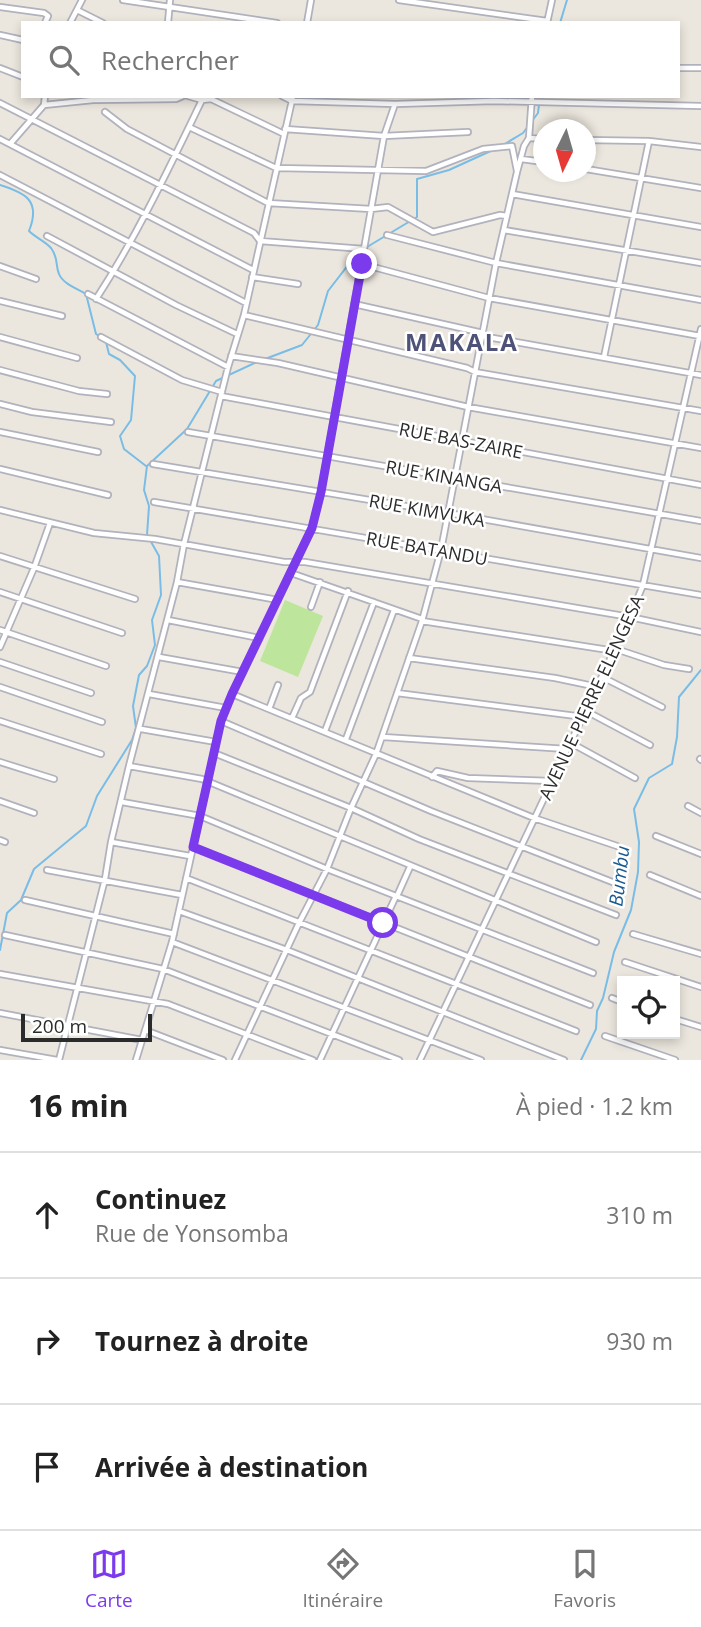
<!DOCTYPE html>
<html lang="fr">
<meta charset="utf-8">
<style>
:root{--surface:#fff;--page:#f2f2f2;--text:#222;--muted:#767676;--line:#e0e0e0;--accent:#7c3aed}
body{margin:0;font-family:"Open Sans",sans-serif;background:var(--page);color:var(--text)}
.controls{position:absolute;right:21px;bottom:21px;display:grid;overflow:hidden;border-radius:0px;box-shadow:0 4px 10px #0003}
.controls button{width:63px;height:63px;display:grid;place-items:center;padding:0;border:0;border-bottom:2px solid var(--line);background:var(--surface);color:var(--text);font:35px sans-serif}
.compass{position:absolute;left:533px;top:119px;width:63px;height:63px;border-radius:50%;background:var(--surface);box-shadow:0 4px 10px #0003;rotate:185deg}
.scale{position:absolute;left:21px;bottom:18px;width:131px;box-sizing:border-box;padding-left:7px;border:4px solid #2b2b2b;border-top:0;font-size:19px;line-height:24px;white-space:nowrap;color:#2b2b2b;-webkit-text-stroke:5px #fff;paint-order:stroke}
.stop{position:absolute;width:21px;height:21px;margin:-16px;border:5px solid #7c3aed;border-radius:50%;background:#fff}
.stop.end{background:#7c3aed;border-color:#fff;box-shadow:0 2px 7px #0008}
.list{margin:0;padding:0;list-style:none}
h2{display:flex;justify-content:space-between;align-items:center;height:91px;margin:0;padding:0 28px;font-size:30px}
h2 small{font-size:23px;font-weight:400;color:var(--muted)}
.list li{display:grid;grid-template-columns:46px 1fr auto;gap:21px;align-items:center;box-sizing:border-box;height:126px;padding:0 28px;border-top:2px solid var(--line)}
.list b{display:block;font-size:26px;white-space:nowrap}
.list p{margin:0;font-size:23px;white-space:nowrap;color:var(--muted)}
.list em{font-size:23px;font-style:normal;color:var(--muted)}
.icon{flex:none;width:38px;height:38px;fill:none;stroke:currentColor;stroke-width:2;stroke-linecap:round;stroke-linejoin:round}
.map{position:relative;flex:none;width:701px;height:1060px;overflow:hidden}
.search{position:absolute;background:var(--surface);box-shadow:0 4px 10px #0003;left:21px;right:21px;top:21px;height:77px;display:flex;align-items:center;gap:18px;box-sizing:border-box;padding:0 24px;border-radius:0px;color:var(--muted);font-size:26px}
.sheet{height:469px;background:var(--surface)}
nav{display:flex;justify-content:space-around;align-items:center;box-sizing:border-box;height:98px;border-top:2px solid var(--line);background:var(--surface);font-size:19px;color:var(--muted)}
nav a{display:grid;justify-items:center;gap:4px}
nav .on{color:var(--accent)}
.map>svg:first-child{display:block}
.pitch{fill:#bde59b}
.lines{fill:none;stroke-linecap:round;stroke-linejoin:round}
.stream{stroke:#79bde6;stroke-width:2}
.minor-casing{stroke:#b1b2bd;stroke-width:8}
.minor{stroke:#fff;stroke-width:4.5}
.route{stroke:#7c3aed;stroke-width:9}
.labels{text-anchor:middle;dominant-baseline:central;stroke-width:5;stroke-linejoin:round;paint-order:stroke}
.street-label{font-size:18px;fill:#2b2b2b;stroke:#fff}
.water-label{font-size:19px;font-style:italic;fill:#175a92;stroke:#fff}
.district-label{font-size:24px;font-weight:bold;letter-spacing:2px;fill:#4e5178;stroke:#fff}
</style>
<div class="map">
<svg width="701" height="1060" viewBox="0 0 701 1060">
<rect width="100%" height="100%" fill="#ece7de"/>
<!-- pitch -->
<path class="pitch" d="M285,600L323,616L298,677L260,661Z"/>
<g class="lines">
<!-- stream -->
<path class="stream" d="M560,23L567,0
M532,121L538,113L540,96
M503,145L523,133L529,125
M0,185C26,193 41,201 29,231C36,238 45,241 51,248C59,259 55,265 59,274C63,284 78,289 86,294L96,334L99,336
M367,247L417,217V179L449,170L495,149
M106,342L109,354L120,360L135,376L131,420L120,436L124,449L146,466
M265,359L302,345L318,325L328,291L359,251
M147,535L149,506L144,490L147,466L187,429L216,381L259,361
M0,950L7,913L21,900L34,869L86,826L97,796L132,740L136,728L133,706L139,675L147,666L155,645L152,620L161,595L159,556L150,540
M581,1060L596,1029L597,1011L603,998L614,952L631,910L638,872L639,842L634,809L649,778L672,764L677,737L679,697L701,670"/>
<!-- minor casing -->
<g class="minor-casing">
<path id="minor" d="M123,0L277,23
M399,0L547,21
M0,7L44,13L48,16L45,23
M77,10L103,23
M70,23L82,0
M168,23L170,0
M307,23L311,0
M547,23L552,0
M0,35L23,40
M0,68L23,77
M678,68H701
M188,96L202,100L211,99L284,134
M282,96L292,101L395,104L494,101L701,106
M0,103L254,233L260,241L364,249
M44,105L45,96
M105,112L127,129L268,203L371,209L388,207L433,232L500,215L507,216
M189,127L276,168L426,171L483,149L512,146L517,171
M285,129L384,136L468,132
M529,138L544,139
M0,139L253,270
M586,140L649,141L701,147
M10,144L44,105L93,100L176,99L183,96
M521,159L544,162
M586,169L701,188
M0,175L246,303
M512,194L701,227
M504,230L701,263
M387,235L496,263L701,300
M47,236L176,305L237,334
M362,264L489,298L700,336
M0,266L36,279
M252,277L298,284
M88,294L228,367
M96,299C137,236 169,168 202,100
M0,301L62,316
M354,304L483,333
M244,315L467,368L475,372L701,411
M482,336L701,375
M0,337L77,358
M101,337L182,380L222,392
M231,356L278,363L468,407L701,448
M604,357L649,141
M0,370L79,391L107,394
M221,396L701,485
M0,404L32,412L111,422
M0,432L98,452
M188,432L701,521
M153,464L448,513L701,558
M0,469L108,495
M154,502L701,595
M0,510L94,533L155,539L284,562H305L630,617L701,632
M0,556L135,599
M291,573L422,619
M177,582L278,600
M0,592L122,633
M311,607L320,582
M168,620L259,638
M422,621L615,651
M0,630L106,666
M0,647L34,568L50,523
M616,649L664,665L689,669
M159,657L243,672
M409,658L555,678L598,687
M0,662L91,693
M602,677L662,707
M0,687L102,722
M397,693L584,717
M149,694L226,708
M232,694L534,818L617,846
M269,709L278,685
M586,711L650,745
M292,718L301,698L310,692L348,591
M0,721L101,754
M221,721L431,811L620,885
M141,729L216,742
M325,731L374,602
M383,737L567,749
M346,739L394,610
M571,743L635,778
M214,753L351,808L419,839L616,915
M700,759L701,760
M0,762L54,779
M129,766L202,779L596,942
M432,777L437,771L468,778L552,781
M0,801L34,813
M122,802L200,816L327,869L593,973
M688,806L701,813
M656,836L701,854
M0,840L5,842
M111,842L190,856
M193,847L590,1005
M47,870L182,895
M650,875L701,896
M186,878L576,1031
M397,896L410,867
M25,900L174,934
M179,911L287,950L564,1060
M633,934L701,954
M5,935L163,969L399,1060
M172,942L481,1060
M625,962L701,987
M0,974L168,1004L313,1060
M612,998L622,1002
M0,1013L142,1040
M675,1019L701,1027
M145,1030L223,1060
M605,1036L675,1060
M0,1050L57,1060
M59,1060L105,879L111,842L129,766L177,582L184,544L228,367L244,315L293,96
M136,1060L172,942L221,721L232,694L312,528L321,492L384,136L395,104
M235,1060L299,923L327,869L351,808L376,754L422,621L441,550L496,263L517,172L524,146L529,138L532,96
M320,1060L396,896
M420,1060L630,617L643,585L701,329"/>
</g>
<!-- minor -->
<use href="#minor" class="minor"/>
</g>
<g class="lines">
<!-- route -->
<path class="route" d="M362,264L321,492L312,528L232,694L221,721L193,847L383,923"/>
</g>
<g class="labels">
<!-- street labels -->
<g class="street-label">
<text transform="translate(461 440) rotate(11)">RUE BAS-ZAIRE</text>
<text transform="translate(444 476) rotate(10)">RUE KINANGA</text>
<text transform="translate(427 510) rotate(10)">RUE KIMVUKA</text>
<text transform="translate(427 548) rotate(10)">RUE BATANDU</text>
<text transform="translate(591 697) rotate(-65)">AVENUE PIERRE ELENGESA</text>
</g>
<!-- water labels -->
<g class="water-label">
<text transform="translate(619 876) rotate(-83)">Bumbu</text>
</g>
<!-- district labels -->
<g class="district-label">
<text x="462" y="341">MAKALA</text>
</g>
</g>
</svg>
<div class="controls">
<button><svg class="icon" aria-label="locate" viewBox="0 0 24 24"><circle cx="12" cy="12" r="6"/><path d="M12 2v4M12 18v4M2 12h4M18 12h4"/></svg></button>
</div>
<svg class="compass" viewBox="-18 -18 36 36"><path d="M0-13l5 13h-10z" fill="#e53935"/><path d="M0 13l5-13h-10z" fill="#767676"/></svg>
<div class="scale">200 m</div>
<div class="stop" style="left:383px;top:923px"></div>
<div class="stop end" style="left:362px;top:264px"></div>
<div class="search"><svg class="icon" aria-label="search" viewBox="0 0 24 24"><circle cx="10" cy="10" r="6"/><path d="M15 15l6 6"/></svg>Rechercher</div>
</div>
<section class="sheet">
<h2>16 min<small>À pied · 1.2 km</small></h2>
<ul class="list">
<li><svg class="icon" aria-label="ahead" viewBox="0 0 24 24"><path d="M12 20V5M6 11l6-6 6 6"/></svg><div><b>Continuez</b><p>Rue de Yonsomba</p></div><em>310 m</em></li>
<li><svg class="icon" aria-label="right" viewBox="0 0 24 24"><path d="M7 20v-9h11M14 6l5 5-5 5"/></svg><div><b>Tournez à droite</b></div><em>930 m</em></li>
<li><svg class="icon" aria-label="arrive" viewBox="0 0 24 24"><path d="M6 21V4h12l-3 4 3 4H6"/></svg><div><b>Arrivée à destination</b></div></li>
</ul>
</section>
<nav>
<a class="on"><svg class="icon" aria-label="map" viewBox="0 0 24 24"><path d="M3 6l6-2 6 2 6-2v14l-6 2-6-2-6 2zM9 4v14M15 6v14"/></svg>Carte</a>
<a><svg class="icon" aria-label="directions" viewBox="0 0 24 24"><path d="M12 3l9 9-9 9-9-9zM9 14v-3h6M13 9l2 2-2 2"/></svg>Itinéraire</a>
<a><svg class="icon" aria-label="saved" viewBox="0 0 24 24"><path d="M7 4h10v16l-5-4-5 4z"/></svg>Favoris</a>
</nav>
